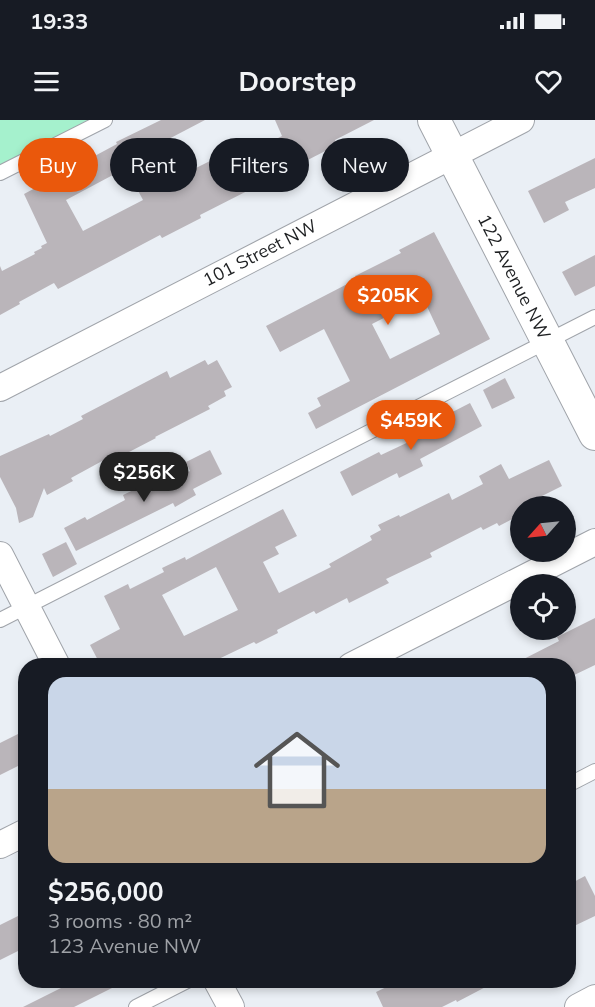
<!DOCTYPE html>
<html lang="en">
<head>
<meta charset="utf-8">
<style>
  :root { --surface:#171b24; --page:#242831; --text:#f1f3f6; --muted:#9ea1a6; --accent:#ea580c }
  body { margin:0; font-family:Mulish,sans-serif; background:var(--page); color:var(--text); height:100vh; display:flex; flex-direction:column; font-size:22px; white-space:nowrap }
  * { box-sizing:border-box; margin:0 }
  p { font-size:20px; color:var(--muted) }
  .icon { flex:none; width:33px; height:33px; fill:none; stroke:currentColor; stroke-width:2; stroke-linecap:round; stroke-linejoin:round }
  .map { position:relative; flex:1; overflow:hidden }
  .drawer { position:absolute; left:18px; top:538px; width:558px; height:330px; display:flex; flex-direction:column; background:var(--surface); border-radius:24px; box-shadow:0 3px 9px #0003 }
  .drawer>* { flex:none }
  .banner { position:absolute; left:18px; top:18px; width:560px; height:54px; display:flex; gap:12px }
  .needle { width:39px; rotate:243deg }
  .buttons { position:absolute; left:510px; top:376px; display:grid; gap:12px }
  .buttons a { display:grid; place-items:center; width:66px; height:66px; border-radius:50%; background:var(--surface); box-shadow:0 3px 9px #0003; font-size:30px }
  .price { position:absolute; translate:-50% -51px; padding:0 14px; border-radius:21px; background:var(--accent); color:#fff; font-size:20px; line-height:39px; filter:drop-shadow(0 2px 3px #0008) }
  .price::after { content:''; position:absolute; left:50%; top:36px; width:18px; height:14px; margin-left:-9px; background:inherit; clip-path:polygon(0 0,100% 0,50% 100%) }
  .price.current { background:#222; color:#fff }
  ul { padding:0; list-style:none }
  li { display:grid; align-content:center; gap:12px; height:318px; padding:0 30px }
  li span { display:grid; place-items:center; height:186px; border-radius:18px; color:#555 }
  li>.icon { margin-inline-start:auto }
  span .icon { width:108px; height:108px; fill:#fffc; stroke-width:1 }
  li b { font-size:26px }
  .tag { padding:0 21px; border-radius:27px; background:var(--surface); box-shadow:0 3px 9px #0003; font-size:21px; line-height:54px }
  .tag.current { background:var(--accent); color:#fff }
  .status { display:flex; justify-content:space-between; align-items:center; height:42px; padding:0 30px; background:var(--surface); direction:ltr }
  .status svg { height:16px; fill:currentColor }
  header { display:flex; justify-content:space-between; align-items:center; height:78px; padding:0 30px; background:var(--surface); font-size:27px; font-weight:700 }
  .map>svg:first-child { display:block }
  .green { fill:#a5f1cd }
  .building { fill:#bab5ba; fill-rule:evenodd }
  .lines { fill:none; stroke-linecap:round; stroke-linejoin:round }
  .service-casing { stroke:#a0a4aa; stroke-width:16 }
  .minor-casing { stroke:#a0a4aa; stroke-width:28 }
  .tertiary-casing { stroke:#a0a4aa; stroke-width:34 }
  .service { stroke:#fff; stroke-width:14 }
  .minor { stroke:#fff; stroke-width:26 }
  .tertiary { stroke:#fff; stroke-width:32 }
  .labels { text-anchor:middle; stroke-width:4.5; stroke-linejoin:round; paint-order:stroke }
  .street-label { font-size:18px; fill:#1e2022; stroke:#fff }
</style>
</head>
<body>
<div class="status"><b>19:33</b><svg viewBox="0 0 49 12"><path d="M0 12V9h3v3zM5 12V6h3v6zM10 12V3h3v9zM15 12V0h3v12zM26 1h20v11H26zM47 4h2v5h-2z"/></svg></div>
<header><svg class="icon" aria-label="menu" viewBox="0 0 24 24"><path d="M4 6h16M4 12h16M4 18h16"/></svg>Doorstep<svg class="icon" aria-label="heart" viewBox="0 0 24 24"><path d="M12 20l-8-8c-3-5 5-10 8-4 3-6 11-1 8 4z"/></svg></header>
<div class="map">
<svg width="595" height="887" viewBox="0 0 595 887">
  <rect width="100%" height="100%" fill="#eaeff5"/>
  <polygon class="green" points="0,0 90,0 0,46"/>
  <g class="building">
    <path d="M 161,0 L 205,0 L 163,22 L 180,56 L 216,38 L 220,47 L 282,16 L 275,0 L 374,0 L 335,20 L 337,25 L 200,95 L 201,98 L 162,118 L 160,115 L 58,169 L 54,163 L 52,164 L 19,182 L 20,184 L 0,195 L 0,146 L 2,151 L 35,134 L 34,132 L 42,128 L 41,126 L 47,123 L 24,74 L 117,24 L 116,22 ZM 126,48 L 143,80 L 83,111 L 66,80 Z"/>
    <polygon points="595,38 595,68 565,82 569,90 544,103 528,71"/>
    <path d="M 434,112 L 490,219 L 316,309 L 308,293 L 321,286 L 317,278 L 350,261 L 324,209 L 280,232 L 266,206 L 357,159 L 355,156 L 401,133 L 399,130 ZM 423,178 L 440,214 L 390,239 L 372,204 Z"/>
    <polygon points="595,135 595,166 575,176 562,152"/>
    <polygon points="205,240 208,245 217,240 232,267 224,271 226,276 208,286 210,289 155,317 156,318 106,344 104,340 71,358 73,361 47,375 44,368 33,397 19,403 16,388 0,357 0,336 49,314 50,316 83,299 81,296 167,251 170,258"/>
    <polygon points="505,258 515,278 492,289 483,270"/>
    <polygon points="470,283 482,306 420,339 423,346 399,358 397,353 352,376 340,352 379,332 381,335 434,310 431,303"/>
    <polygon points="210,330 222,354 193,369 196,375 175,387 173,383 76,431 64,408 85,397 87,400 125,380 123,375 146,364 150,372 190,351 186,342"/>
    <path d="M 549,340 L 562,366 L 520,387 L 520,395 L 499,406 L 497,403 L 483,410 L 481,407 L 430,433 L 432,437 L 386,459 L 389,463 L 349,483 L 347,478 L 316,494 L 314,491 L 277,510 L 278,513 L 256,524 L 254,522 L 204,546 L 101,546 L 90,525 L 120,509 L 104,476 L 128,464 L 130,469 L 164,452 L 162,448 L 185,437 L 186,440 L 283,389 L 297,416 L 275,427 L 279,434 L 263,442 L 279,473 L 331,447 L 329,444 L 372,420 L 370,416 L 381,410 L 378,405 L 399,395 L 400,397 L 449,373 L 452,380 L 483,364 L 479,356 L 501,344 L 509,359 ZM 216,447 L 238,490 L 184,516 L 162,475 Z"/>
    <polygon points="66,422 77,444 53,457 42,434"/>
    <polygon points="595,498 595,545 568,558 568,546 510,546 559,521 557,517"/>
    <polygon points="26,610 26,642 0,655 0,623"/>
    <polygon points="585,756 595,776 595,796 574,806 568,794 568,765"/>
    <polygon points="26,792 26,827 0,840 0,805"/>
    <polygon points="75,861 126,861 74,887 23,887"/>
    <polygon points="399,861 497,861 457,882 456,880 442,887 383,887 376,872"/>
  </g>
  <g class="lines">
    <g class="service-casing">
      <g id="service">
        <polyline points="0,53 105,0"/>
        <polyline points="0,500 595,197"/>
        <polyline points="568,665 595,651"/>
        <polyline points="136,887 187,861"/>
      </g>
    </g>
    <g class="minor-casing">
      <g id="minor">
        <polyline points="0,268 521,0"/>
        <polyline points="0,435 57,546"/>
        <polyline points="351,546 595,422"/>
        <polyline points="0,725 26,712"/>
        <polyline points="217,861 231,887"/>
        <polyline points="578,887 595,878"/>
      </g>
    </g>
    <g class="tertiary-casing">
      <polyline id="tertiary" points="434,0 595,314"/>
    </g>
    <use href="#service" class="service"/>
    <use href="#minor" class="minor"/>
    <use href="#tertiary" class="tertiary"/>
  </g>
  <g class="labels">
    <g class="street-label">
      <text transform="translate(260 133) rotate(-27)" y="6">101 Street NW</text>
      <text transform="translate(514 157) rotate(63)" y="6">122 Avenue NW</text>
    </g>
  </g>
</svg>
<div class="buttons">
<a><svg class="needle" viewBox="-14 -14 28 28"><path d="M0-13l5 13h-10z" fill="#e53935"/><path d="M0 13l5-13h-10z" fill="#9ea1a6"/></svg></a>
<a><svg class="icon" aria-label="locate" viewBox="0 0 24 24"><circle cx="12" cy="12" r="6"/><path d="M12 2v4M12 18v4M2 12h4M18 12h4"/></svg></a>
</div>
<b class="price" style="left:388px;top:206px">$205K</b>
<b class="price" style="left:411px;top:331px">$459K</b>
<b class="price current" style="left:144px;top:383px">$256K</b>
<div class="banner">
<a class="tag current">Buy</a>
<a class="tag">Rent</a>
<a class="tag">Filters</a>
<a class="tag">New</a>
</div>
<section class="drawer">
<ul>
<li><span style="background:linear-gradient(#c9d6e8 60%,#b9a48a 0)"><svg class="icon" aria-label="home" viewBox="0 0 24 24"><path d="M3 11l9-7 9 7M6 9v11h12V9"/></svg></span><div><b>$256,000</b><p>3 rooms · 80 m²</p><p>123 Avenue NW</p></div></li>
</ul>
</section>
</div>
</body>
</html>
